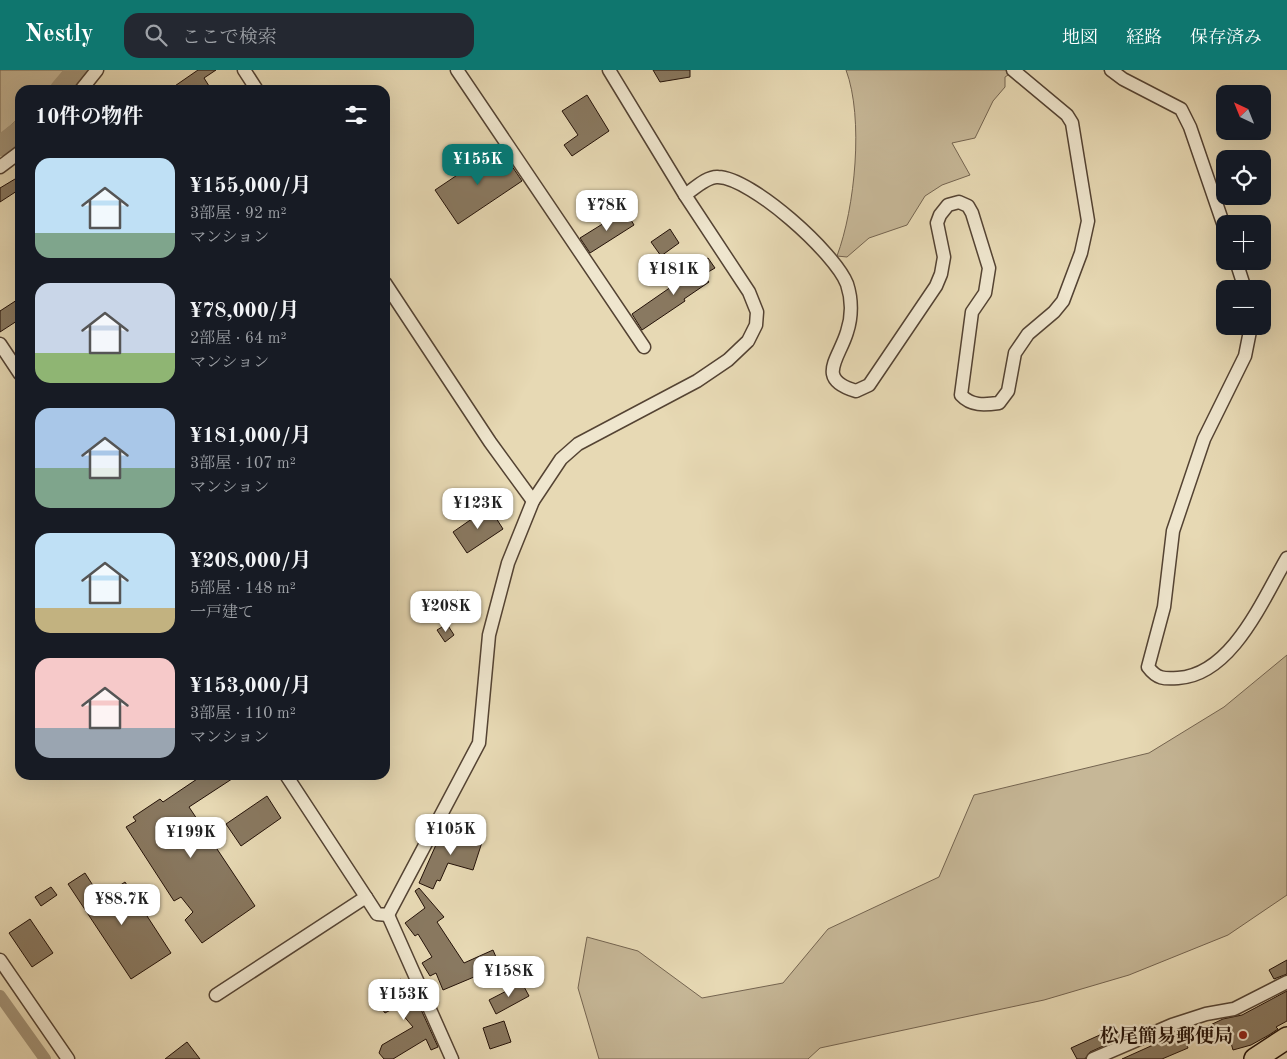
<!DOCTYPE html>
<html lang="ja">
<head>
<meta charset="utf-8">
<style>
  :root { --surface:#171b24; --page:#242831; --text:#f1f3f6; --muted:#9ea1a6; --accent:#0f766e }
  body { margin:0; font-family:"Old Standard TT","Noto Serif JP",serif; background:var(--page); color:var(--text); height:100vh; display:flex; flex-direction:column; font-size:19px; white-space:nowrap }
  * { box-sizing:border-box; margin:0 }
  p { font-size:16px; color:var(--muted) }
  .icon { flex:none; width:28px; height:28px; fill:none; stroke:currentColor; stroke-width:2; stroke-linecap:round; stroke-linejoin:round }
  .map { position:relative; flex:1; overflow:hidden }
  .panel { position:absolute; left:15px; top:15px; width:375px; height:695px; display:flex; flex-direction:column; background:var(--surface); border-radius:15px; box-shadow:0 5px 20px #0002 }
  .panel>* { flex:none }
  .needle { width:32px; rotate:317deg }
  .tools { position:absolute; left:1216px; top:15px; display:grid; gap:10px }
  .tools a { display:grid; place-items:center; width:55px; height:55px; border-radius:10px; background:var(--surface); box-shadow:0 5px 20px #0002; font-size:25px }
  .price { position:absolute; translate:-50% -42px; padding:0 11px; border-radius:10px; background:#fff; color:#222; font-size:16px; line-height:32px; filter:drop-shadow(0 1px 2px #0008) }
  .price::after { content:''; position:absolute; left:50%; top:30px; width:15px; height:11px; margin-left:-8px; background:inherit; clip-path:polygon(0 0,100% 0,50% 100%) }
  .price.on { background:var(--accent); color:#fff }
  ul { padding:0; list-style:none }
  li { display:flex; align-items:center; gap:15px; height:125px; padding:0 20px }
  li span { display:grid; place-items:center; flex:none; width:140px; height:100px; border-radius:15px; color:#555 }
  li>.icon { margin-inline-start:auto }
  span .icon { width:60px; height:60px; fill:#fffc; stroke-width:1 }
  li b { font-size:21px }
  h2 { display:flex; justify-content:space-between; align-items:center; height:60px; padding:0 20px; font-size:21px }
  header { display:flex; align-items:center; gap:30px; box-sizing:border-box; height:70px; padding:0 25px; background:var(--accent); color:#fff }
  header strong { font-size:24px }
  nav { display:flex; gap:28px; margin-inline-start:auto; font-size:18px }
  .search { width:350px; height:45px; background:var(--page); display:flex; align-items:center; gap:12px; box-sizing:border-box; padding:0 18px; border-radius:15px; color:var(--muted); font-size:19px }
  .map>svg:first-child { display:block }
  .green { fill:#c6b797; stroke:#746450 }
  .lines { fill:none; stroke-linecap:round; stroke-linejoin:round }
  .canal { stroke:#a4957a; stroke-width:12 }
  .river { stroke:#a4957a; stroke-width:21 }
  .building { fill:#897961; stroke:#231108 }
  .minor-casing { stroke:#544333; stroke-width:15 }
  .trunk-casing { stroke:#231108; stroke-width:24 }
  .minor { stroke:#efe6ce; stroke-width:12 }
  .trunk { stroke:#e7d9b4; stroke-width:21 }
  .poi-dot { fill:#8f2418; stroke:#efe6ce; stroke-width:2 }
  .labels { text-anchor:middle; stroke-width:4.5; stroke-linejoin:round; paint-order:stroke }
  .poi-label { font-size:19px; font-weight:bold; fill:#231108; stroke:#efe6ce; text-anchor:end }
</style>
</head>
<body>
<header>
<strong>Nestly</strong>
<div class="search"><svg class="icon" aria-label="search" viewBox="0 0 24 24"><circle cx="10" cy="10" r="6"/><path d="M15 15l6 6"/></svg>ここで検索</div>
<nav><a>地図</a><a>経路</a><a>保存済み</a></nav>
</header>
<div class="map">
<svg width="1287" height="989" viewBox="0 0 1287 989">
  <rect width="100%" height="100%" fill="#e7d9b4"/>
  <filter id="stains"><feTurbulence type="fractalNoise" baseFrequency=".004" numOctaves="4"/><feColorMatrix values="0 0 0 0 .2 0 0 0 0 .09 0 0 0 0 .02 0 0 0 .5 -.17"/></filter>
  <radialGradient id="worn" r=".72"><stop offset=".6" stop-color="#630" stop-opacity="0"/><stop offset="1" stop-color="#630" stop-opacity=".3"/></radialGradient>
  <g class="green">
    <polygon points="0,0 65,0 48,20 20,20 20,47 0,65"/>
    <path d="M 846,0 L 1016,0 L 1005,7 L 1005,17 L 993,31 L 975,68 L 952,73 L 970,105 L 942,115 L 925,126 L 907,155 L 869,168 L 847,187 L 837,186 C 855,138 864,48 846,0 Z"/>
    <polygon points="1287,585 1287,825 1228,865 1129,905 1044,930 820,978 808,989 599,989 578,918 587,867 638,881 702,928 783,913 828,859 939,807 974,725 1149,683 1224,637"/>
  </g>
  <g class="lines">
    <polyline class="canal" points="0,926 45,989"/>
    <g class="river">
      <polyline points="60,20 77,0"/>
      <polyline points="0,76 20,61"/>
    </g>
  </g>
  <g class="building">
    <polygon points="198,0 216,0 204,8 209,16 203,20 169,20"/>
    <polygon points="653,0 690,0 690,7 660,12"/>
    <polygon points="587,25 609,61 572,86 564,75 578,65 562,41"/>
    <polygon points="499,77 522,111 458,154 435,120"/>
    <polygon points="20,106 20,119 0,132 0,118"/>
    <polygon points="625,140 634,155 590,183 580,168"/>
    <polygon points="670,159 679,173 661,186 651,172"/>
    <polygon points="708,188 715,198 703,205 709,212 684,229 685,231 642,260 632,244 694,201 692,197"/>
    <polygon points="20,228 20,249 0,262 0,241"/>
    <polygon points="489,437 503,459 467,483 453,462"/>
    <polygon points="458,521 467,534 441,553 432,540"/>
    <polygon points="447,554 454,565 445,572 437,560"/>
    <polygon points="203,705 238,705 189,737 255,836 202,873 185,850 193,842 181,827 174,831 126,757 136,751 133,747 160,729 163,732"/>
    <polygon points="267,726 281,748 241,776 226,754"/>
    <polygon points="443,759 452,763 450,767 470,772 475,759 485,763 473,800 448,793 440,811 437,810 433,819 419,813"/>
    <polygon points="85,803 101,828 125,812 171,883 131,909 68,814"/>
    <polygon points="51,817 57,825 41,836 35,827"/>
    <polygon points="419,818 444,847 437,852 464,893 493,880 502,901 477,913 474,907 443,920 436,903 430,906 422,893 432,887 418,864 415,866 405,853 425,838 415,821"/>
    <polygon points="30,849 53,883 32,897 9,863"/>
    <polygon points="1287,890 1287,904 1274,909 1269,900"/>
    <polygon points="401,909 410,925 414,924 438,977 431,980 426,969 393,989 384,989 379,983 382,975 413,957 396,937 385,943 373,927"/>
    <polygon points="522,913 529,926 496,944 489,930"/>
    <polygon points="1287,921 1287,951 1276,957 1278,959 1269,965 1251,975 1233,980 1228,963 1210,970 1206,957 1223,949 1242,945"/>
    <polygon points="504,951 511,972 490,979 483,958"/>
    <polygon points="1118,962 1121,968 1090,982 1085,989 1077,989 1071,978 1102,964 1104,967"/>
    <polygon points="1182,962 1188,978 1162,989 1122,989"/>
    <polygon points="187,972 200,989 165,989"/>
  </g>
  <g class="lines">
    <g class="minor-casing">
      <g id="minor">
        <polyline points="244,0 257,20"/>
        <polyline points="457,0 644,277"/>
        <polyline points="1111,0 1123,9 1181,39 1190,57 1225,159"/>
        <polyline points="81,20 97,0"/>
        <polyline points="0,97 20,82"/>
        <path d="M 685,125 C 694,119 707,106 718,107 C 752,108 835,183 847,214 C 852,229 852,247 847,262 C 839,289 815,309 856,321 L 869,315 L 936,216 L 941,204 L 944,187 L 937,153 L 940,145 L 948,135 L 959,132 L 968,136 L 972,143 L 989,198 L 985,223 L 972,242 L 961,325 C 971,336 984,335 999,333 L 1008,321 L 1015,283 L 1028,264 L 1054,242 L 1063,231 L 1081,183 L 1088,151 L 1072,53 L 1067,45 L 1013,0"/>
        <polyline points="1236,191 1245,219"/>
        <polyline points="385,213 490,372 533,431"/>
        <path d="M 1251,256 L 1245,286 L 1204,369 L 1173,461 L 1164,537 L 1148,597 C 1157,609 1164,609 1178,608 C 1232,605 1263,529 1287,488"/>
        <polyline points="0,274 20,304"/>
        <polyline points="286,705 366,827"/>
        <polyline points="388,845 479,673 489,565 508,493 533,431 561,389 578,374 697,311 728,290 748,271 756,255 757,242 749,222 685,125 609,0"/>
        <polyline points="388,845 452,989"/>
        <polyline points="0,890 68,989"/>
        <polyline points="216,925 366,827 377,844 388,845"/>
        <polyline points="1093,989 1172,955 1206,944 1234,939 1287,912"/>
      </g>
    </g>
    <g class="trunk-casing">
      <polyline id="trunk" points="1255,989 1287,968"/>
    </g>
    <use href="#minor" class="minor"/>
    <use href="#trunk" class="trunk"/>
  </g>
  <circle class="poi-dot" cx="1243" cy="965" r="5"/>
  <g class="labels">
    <g class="poi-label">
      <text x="1233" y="972">松尾簡易郵便局</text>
    </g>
  </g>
  <rect width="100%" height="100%" filter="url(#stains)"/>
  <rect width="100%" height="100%" fill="url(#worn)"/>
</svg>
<div class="tools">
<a><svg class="needle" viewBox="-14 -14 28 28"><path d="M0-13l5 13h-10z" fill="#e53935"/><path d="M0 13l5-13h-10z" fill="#9ea1a6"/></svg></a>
<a><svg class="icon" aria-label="locate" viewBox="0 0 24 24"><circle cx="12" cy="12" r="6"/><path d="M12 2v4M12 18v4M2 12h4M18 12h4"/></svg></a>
<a>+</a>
<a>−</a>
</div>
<b class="price on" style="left:478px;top:116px">¥155K</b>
<b class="price" style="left:607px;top:162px">¥78K</b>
<b class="price" style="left:674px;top:226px">¥181K</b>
<b class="price" style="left:478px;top:460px">¥123K</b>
<b class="price" style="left:446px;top:563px">¥208K</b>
<b class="price" style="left:451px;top:786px">¥105K</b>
<b class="price" style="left:191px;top:789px">¥199K</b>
<b class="price" style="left:122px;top:856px">¥88.7K</b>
<b class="price" style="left:509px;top:928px">¥158K</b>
<b class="price" style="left:404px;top:951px">¥153K</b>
<section class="panel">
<h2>10件の物件<svg class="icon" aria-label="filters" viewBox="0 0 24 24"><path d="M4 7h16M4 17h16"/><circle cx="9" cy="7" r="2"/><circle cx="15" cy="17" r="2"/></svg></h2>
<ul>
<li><span style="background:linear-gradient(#bfe0f5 75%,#7fa58c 0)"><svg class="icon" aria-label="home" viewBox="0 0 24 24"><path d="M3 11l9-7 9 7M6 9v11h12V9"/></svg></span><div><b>¥155,000/月</b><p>3部屋 · 92 m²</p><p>マンション</p></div></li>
<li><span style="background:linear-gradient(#c9d6e8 70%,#8fb573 0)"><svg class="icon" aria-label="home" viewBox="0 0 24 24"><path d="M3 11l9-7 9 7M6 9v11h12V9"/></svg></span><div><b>¥78,000/月</b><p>2部屋 · 64 m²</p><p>マンション</p></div></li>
<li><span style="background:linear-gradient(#a9c7e8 60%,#7fa58c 0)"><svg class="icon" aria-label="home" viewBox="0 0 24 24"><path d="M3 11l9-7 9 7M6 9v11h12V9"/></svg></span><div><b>¥181,000/月</b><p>3部屋 · 107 m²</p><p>マンション</p></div></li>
<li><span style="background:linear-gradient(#bfe0f5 75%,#c2b280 0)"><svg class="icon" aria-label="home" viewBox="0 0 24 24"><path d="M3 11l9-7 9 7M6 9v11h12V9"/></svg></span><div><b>¥208,000/月</b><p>5部屋 · 148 m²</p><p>一戸建て</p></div></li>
<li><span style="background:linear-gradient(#f6c9c9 70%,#9aa5b1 0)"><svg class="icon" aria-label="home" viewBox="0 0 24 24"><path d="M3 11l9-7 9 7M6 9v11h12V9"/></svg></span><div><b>¥153,000/月</b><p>3部屋 · 110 m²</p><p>マンション</p></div></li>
</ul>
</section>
</div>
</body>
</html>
